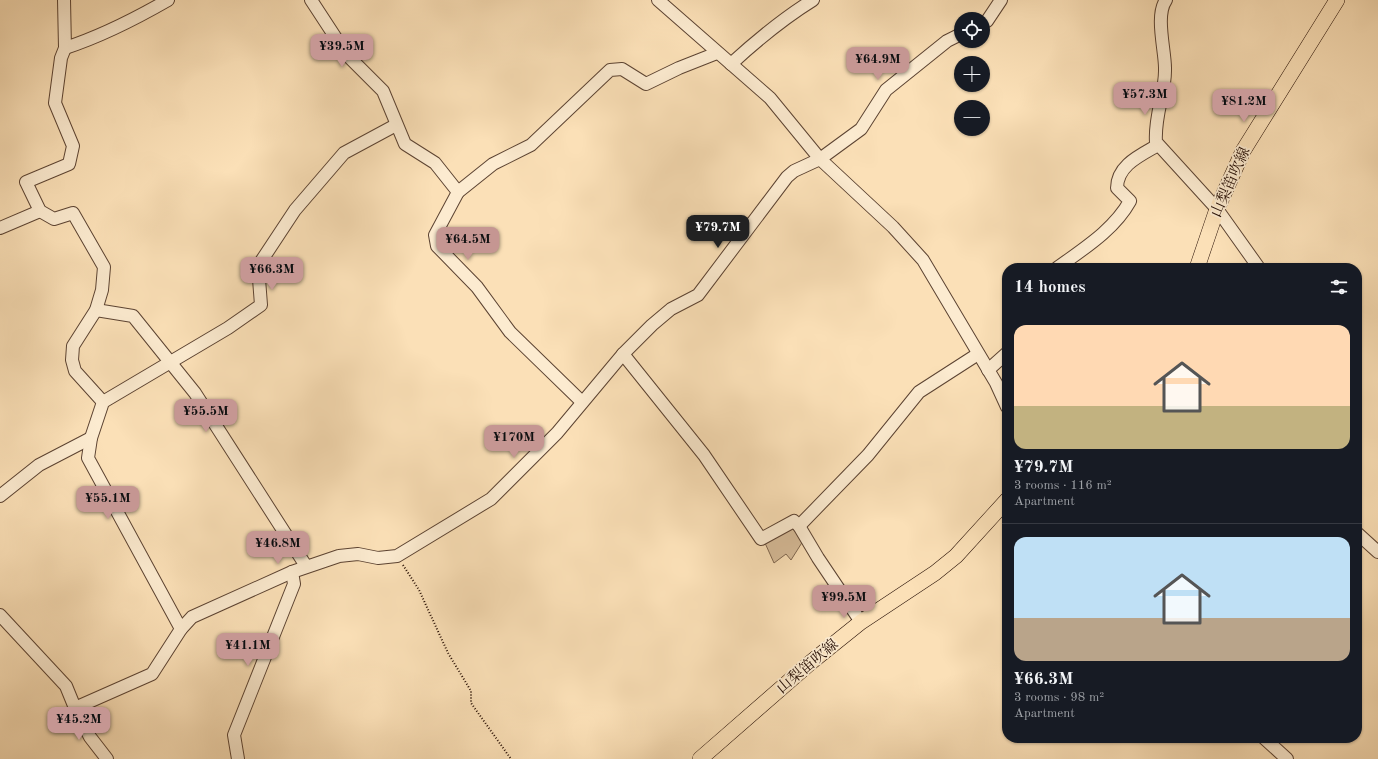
<!DOCTYPE html>
<html lang="en">
<head>
<meta charset="utf-8">
<style>
  :root { --surface:#171b24; --page:#20242c; --text:#f1f3f6; --muted:#9ea1a6; --line:#363941; --accent:#c59692 }
  body { margin:0; font-family:"Old Standard TT","Noto Serif JP",serif; background:var(--page); color:var(--text); height:100vh; display:flex; flex-direction:column; font-size:15px; white-space:nowrap }
  * { box-sizing:border-box; margin:0 }
  p { font-size:13px; color:var(--muted) }
  .icon { flex:none; width:22px; height:22px; fill:none; stroke:currentColor; stroke-width:2; stroke-linecap:round; stroke-linejoin:round }
  .map { position:relative; flex:1; overflow:hidden }
  .details { position:absolute; left:1002px; top:263px; width:360px; height:480px; display:flex; flex-direction:column; background:var(--surface); border-radius:16px; box-shadow:0 1px 3px #0004 }
  .details>* { flex:none }
  .buttons { position:absolute; left:954px; top:12px; display:grid; gap:8px }
  .buttons a { display:grid; place-items:center; width:36px; height:36px; border-radius:50%; background:var(--surface); box-shadow:0 1px 3px #0004; font-size:20px }
  .price { position:absolute; translate:-50% -34px; padding:0 9px; border-radius:8px; background:var(--accent); color:#111; font-size:13px; line-height:26px; filter:drop-shadow(0 1px 2px #0008) }
  .price::after { content:''; position:absolute; left:50%; top:24px; width:12px; height:9px; margin-left:-6px; background:inherit; clip-path:polygon(0 0,100% 0,50% 100%) }
  .price.selected { background:#222; color:#fff }
  ul { padding:0; list-style:none }
  li { display:grid; align-content:center; gap:8px; height:212px; padding:0 12px }
  li+li { border-top:1px solid var(--line) }
  li span { display:grid; place-items:center; height:124px; border-radius:12px; color:#555 }
  li>.icon { margin-inline-start:auto }
  span .icon { width:72px; height:72px; fill:#fffc; stroke-width:1 }
  li b { font-size:17px }
  h2 { display:flex; justify-content:space-between; align-items:center; height:48px; padding:0 12px; font-size:17px }
  .map>svg:first-child { display:block }
  .green { fill:#d7bc99; stroke:#7f664f }
  .lines { fill:none; stroke-linecap:round; stroke-linejoin:round }
  .minor-casing { stroke:#5c4332; stroke-width:14 }
  .major-casing { stroke:#270f05; stroke-width:16 }
  .path { stroke:#270f05; stroke-width:2; stroke-dasharray:1 2; stroke-linecap:butt }
  .minor { stroke:#fcebd0; stroke-width:12 }
  .major { stroke:#fbe0b7; stroke-width:15 }
  .labels { text-anchor:middle; stroke-width:3.5; stroke-linejoin:round; paint-order:stroke }
  .street-label { font-size:15px; fill:#270f05; stroke:#fcebd0 }
</style>
</head>
<body>
<div class="map">
<svg width="1378" height="759" viewBox="0 0 1378 759">
  <rect width="100%" height="100%" fill="#fbe0b7"/>
  <filter id="stains"><feTurbulence type="fractalNoise" baseFrequency=".005" numOctaves="4"/><feColorMatrix values="0 0 0 0 .2 0 0 0 0 .09 0 0 0 0 .02 0 0 0 .5 -.17"/></filter>
  <radialGradient id="worn" r=".72"><stop offset=".6" stop-color="#630" stop-opacity="0"/><stop offset="1" stop-color="#630" stop-opacity=".3"/></radialGradient>
  <polygon class="green" points="794,526 803,541 791,560 786,554 774,563 765,543"/>
  <g class="lines">
    <g class="minor-casing">
      <g id="minor">
        <polyline points="64,0 65,48 61,58 55,103 73,146 69,164 26,182 40,211 54,219 73,213 104,267 102,290 96,310 73,346 72,360 75,371 103,402"/>
        <polyline points="311,0 347,55 383,91 405,144 435,163 458,192 435,235 437,246 477,287 510,332 582,402"/>
        <polyline points="658,0 770,98 820,159 893,227 923,260 996,383 1007,407"/>
        <path d="M 1166,0 C 1155,15 1165,50 1165,68 C 1166,92 1154,115 1156,142 L 1217,209 L 1259,268"/>
        <polyline points="983,23 987,21 1001,0"/>
        <path d="M 65,48 C 102,36 135,19 168,0"/>
        <path d="M 731,64 C 756,41 784,18 813,0"/>
        <polyline points="458,192 493,164 531,145 610,70 622,69 646,84 679,68 717,53"/>
        <polyline points="0,228 40,211"/>
        <path d="M 1057,268 C 1083,249 1114,230 1130,201 L 1117,188 C 1117,165 1141,155 1158,145"/>
        <polyline points="96,310 133,316 195,393 306,566"/>
        <polyline points="623,354 704,455 761,539 794,521 799,526 818,558 861,622"/>
        <polyline points="988,370 1007,353"/>
        <polyline points="0,496 39,465 91,438"/>
        <polyline points="799,526 868,455 919,392 978,354"/>
        <polyline points="1357,533 1378,552"/>
        <polyline points="0,615 66,686 75,708 90,737 107,759"/>
        <polyline points="181,629 88,458 91,438 103,402 228,328 261,305 258,266 295,210 344,153 396,125"/>
        <polyline points="75,708 152,674 181,629 192,617 292,572 339,556 358,554 378,558 397,556 491,499 557,433 623,354 652,325 671,309 698,295 787,177 794,171 820,159 861,129 886,90 947,41 961,34"/>
        <polyline points="1264,738 1287,759"/>
        <polyline points="238,759 234,735 294,584 292,572"/>
      </g>
    </g>
    <g class="major-casing">
      <g id="major">
        <polyline points="1197,268 1217,209 1243,151 1337,0"/>
        <polyline points="700,759 810,663 861,622 935,573 956,556 1007,500"/>
      </g>
    </g>
    <polyline class="path" points="403,565 419,590 448,653 471,691 471,703 511,759"/>
    <use href="#minor" class="minor"/>
    <use href="#major" class="major"/>
  </g>
  <g class="labels">
    <g class="street-label">
      <text transform="translate(1230 182) rotate(-66)" y="5">山梨笛吹線</text>
      <text transform="translate(807 666) rotate(-40)" y="5">山梨笛吹線</text>
    </g>
  </g>
  <rect width="100%" height="100%" filter="url(#stains)"/>
  <rect width="100%" height="100%" fill="url(#worn)"/>
</svg>
<div class="buttons">
<a><svg class="icon" aria-label="locate" viewBox="0 0 24 24"><circle cx="12" cy="12" r="6"/><path d="M12 2v4M12 18v4M2 12h4M18 12h4"/></svg></a>
<a>+</a>
<a>−</a>
</div>
<b class="price" style="left:342px;top:68px">¥39.5M</b>
<b class="price" style="left:878px;top:81px">¥64.9M</b>
<b class="price" style="left:1145px;top:116px">¥57.3M</b>
<b class="price" style="left:1244px;top:123px">¥81.2M</b>
<b class="price selected" style="left:718px;top:249px">¥79.7M</b>
<b class="price" style="left:468px;top:261px">¥64.5M</b>
<b class="price" style="left:272px;top:291px">¥66.3M</b>
<b class="price" style="left:206px;top:433px">¥55.5M</b>
<b class="price" style="left:514px;top:459px">¥170M</b>
<b class="price" style="left:108px;top:520px">¥55.1M</b>
<b class="price" style="left:278px;top:565px">¥46.8M</b>
<b class="price" style="left:844px;top:619px">¥99.5M</b>
<b class="price" style="left:248px;top:667px">¥41.1M</b>
<b class="price" style="left:79px;top:741px">¥45.2M</b>
<section class="details">
<h2>14 homes<svg class="icon" aria-label="filters" viewBox="0 0 24 24"><path d="M4 7h16M4 17h16"/><circle cx="9" cy="7" r="2"/><circle cx="15" cy="17" r="2"/></svg></h2>
<ul>
<li><span style="background:linear-gradient(#ffd9b3 65%,#c2b280 0)"><svg class="icon" aria-label="home" viewBox="0 0 24 24"><path d="M3 11l9-7 9 7M6 9v11h12V9"/></svg></span><div><b>¥79.7M</b><p>3 rooms · 116 m²</p><p>Apartment</p></div></li>
<li><span style="background:linear-gradient(#bfe0f5 65%,#b9a48a 0)"><svg class="icon" aria-label="home" viewBox="0 0 24 24"><path d="M3 11l9-7 9 7M6 9v11h12V9"/></svg></span><div><b>¥66.3M</b><p>3 rooms · 98 m²</p><p>Apartment</p></div></li>
</ul>
</section>
</div>
</body>
</html>
